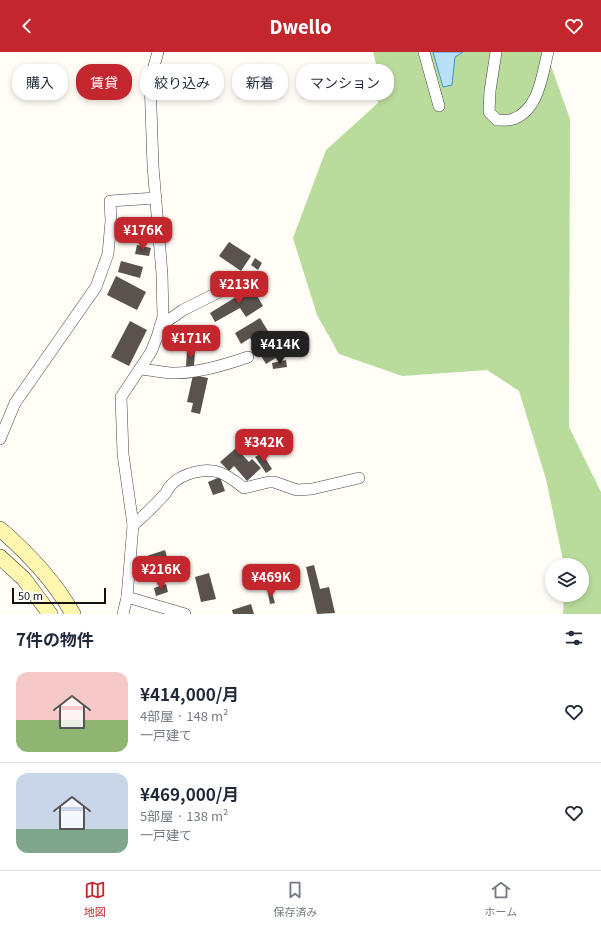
<!DOCTYPE html>
<html lang="ja">
<head>
<meta charset="utf-8">
<style>
  :root { --surface:#fff; --page:#f6f6f7; --text:#1f2937; --muted:#747a83; --line:#e0e1e3; --accent:#c4262e }
  body { margin:0; font-family:Georgia,"Noto Sans JP",serif; background:var(--page); color:var(--text); height:100vh; display:flex; flex-direction:column; font-size:15px; white-space:nowrap }
  * { box-sizing:border-box; margin:0 }
  p { font-size:13px; color:var(--muted) }
  .icon { flex:none; width:22px; height:22px; fill:none; stroke:currentColor; stroke-width:2; stroke-linecap:round; stroke-linejoin:round }
  .map { position:relative; height:562px; overflow:hidden }
  .details { display:flex; flex-direction:column; background:var(--surface); flex:1 }
  .details>* { flex:none }
  .guide { position:absolute; left:12px; top:12px; width:400px; height:36px; display:flex; gap:8px }
  .fabs { position:absolute; left:545px; top:506px; display:grid; gap:8px }
  .fabs a { display:grid; place-items:center; width:44px; height:44px; border-radius:50%; background:var(--surface); box-shadow:0 2px 6px #0003; font-size:20px }
  .scale { position:absolute; left:12px; bottom:10px; width:94px; box-sizing:border-box; padding-left:4px; border:2px solid #111; border-top:0; font-size:11px; line-height:14px; white-space:nowrap; color:#111; -webkit-text-stroke:3px #fff; paint-order:stroke }
  .price { position:absolute; translate:-50% -34px; padding:0 9px; border-radius:8px; background:var(--accent); color:#fff; font-size:13px; line-height:26px; filter:drop-shadow(0 1px 2px #0008) }
  .price::after { content:''; position:absolute; left:50%; top:24px; width:12px; height:9px; margin-left:-6px; background:inherit; clip-path:polygon(0 0,100% 0,50% 100%) }
  .price.selected { background:#222; color:#fff }
  ul { padding:0; list-style:none }
  li { display:flex; align-items:center; gap:12px; height:100px; padding:0 16px }
  li+li { border-top:1px solid var(--line) }
  li span { display:grid; place-items:center; flex:none; width:112px; height:80px; border-radius:12px; color:#555 }
  li>.icon { margin-inline-start:auto }
  span .icon { width:48px; height:48px; fill:#fffc; stroke-width:1 }
  li b { font-size:17px }
  h2 { display:flex; justify-content:space-between; align-items:center; height:48px; padding:0 16px; font-size:17px }
  .tag { padding:0 14px; border-radius:16px; background:var(--surface); box-shadow:0 2px 6px #0003; font-size:14px; line-height:36px }
  .tag.selected { background:var(--accent); color:#fff }
  header { display:flex; justify-content:space-between; align-items:center; height:52px; padding:0 16px; background:var(--accent); color:#fff; font-size:18px; font-weight:800 }
  .tabs { display:flex; justify-content:space-around; align-items:center; height:56px; border-top:1px solid var(--line); background:var(--surface); font-size:11px; color:var(--muted) }
  .tabs a { display:grid; justify-items:center; gap:2px }
  .tabs .selected { color:var(--accent) }
  .map>svg:first-child { display:block }
  .forest { fill:#b9dc9c }
  .water { fill:#b9e0f7; stroke:#3f96cf }
  .building { fill:#5a524d }
  .lines { fill:none; stroke-linecap:round; stroke-linejoin:round }
  .street-casing { stroke:#444; stroke-width:12 }
  .secondary-casing { stroke:#333; stroke-width:16 }
  .street { stroke:#fff; stroke-width:11 }
  .secondary { stroke:#fff6b0; stroke-width:15 }
</style>
</head>
<body>
<header><svg class="icon" aria-label="back" viewBox="0 0 24 24"><path d="M15 5l-7 7 7 7"/></svg>Dwello<svg class="icon" aria-label="heart" viewBox="0 0 24 24"><path d="M12 20l-8-8c-3-5 5-10 8-4 3-6 11-1 8 4z"/></svg></header>
<div class="map">
<svg width="601" height="562" viewBox="0 0 601 562">
  <rect width="100%" height="100%" fill="#fffdf5"/>
  <polygon class="forest" points="373,0 546,0 570,67 569,375 601,440 601,562 563,562 564,543 582,543 582,513 564,513 546,427 519,339 487,318 402,324 339,302 317,263 293,186 326,98 378,51 377,16"/>
  <polygon class="water" points="433,0 463,0 455,5 452,33 443,35"/>
  <g class="building">
    <polygon points="229,190 251,204 241,219 219,204"/>
    <polygon points="137,193 151,196 149,204 135,202"/>
    <polygon points="255,206 262,211 258,218 251,213"/>
    <polygon points="121,209 143,215 140,226 118,220"/>
    <polygon points="116,224 146,240 137,258 107,243"/>
    <polygon points="252,235 263,254 246,265 240,256 215,270 210,261"/>
    <polygon points="260,266 282,302 266,312 250,286 241,292 235,281"/>
    <polygon points="130,269 147,278 129,314 111,305"/>
    <polygon points="187,299 195,299 194,315 186,314"/>
    <polygon points="286,308 287,315 273,317 272,311"/>
    <polygon points="193,323 208,326 200,362 191,360 193,351 187,350"/>
    <polygon points="236,396 249,410 252,407 261,416 247,429 234,414 229,419 220,410"/>
    <polygon points="262,401 272,417 266,421 255,405"/>
    <polygon points="220,425 225,439 213,443 208,430"/>
    <polygon points="165,498 172,523 155,528 147,504"/>
    <polygon points="314,513 320,537 329,535 335,561 317,562 306,515"/>
    <polygon points="209,521 216,547 201,550 195,525"/>
    <polygon points="166,532 168,540 156,544 154,536"/>
    <polygon points="268,541 272,541 275,551 270,552"/>
    <polygon points="251,552 254,562 233,562 232,558"/>
  </g>
  <g class="lines">
    <g class="street-casing">
      <g id="street">
        <polyline points="424,0 439,54"/>
        <path d="M 496,0 L 490,39 L 489,60 L 497,68 C 502,68 508,69 513,67 C 539,58 542,23 548,0"/>
        <polyline points="160,274 183,258 229,235"/>
        <path d="M 140,317 C 150,318 161,320 171,321 C 196,322 225,313 248,305"/>
        <polyline points="0,387 15,351 96,235 108,202 111,169 110,149 156,146"/>
        <path d="M 133,473 C 144,464 154,454 164,443 C 167,440 168,436 171,433 C 182,421 206,415 221,421 C 229,424 237,431 244,436 L 269,430 L 274,430 L 297,438 L 312,437 L 359,426"/>
        <polyline points="127,545 185,562"/>
        <polyline points="123,562 127,545 133,473 123,402 121,345 151,300 157,285 163,265 162,222 153,114 150,28 158,0"/>
      </g>
    </g>
    <g class="secondary-casing">
      <g id="secondary">
        <path d="M 0,477 C 29,502 54,528 73,562"/>
        <polyline points="0,505 24,527 50,562"/>
      </g>
    </g>
    <use href="#street" class="street"/>
    <use href="#secondary" class="secondary"/>
  </g>
</svg>
<div class="fabs">
<a><svg class="icon" aria-label="layers" viewBox="0 0 24 24"><path d="M12 4l9 5-9 5-9-5zM3 14l9 5 9-5"/></svg></a>
</div>
<div class="scale">50 m</div>
<b class="price" style="left:143px;top:199px">¥176K</b>
<b class="price" style="left:239px;top:253px">¥213K</b>
<b class="price" style="left:191px;top:307px">¥171K</b>
<b class="price selected" style="left:280px;top:313px">¥414K</b>
<b class="price" style="left:264px;top:411px">¥342K</b>
<b class="price" style="left:161px;top:538px">¥216K</b>
<b class="price" style="left:271px;top:546px">¥469K</b>
<div class="guide">
<a class="tag">購入</a>
<a class="tag selected">賃貸</a>
<a class="tag">絞り込み</a>
<a class="tag">新着</a>
<a class="tag">マンション</a>
</div>
</div>
<section class="details">
<h2>7件の物件<svg class="icon" aria-label="filters" viewBox="0 0 24 24"><path d="M4 7h16M4 17h16"/><circle cx="9" cy="7" r="2"/><circle cx="15" cy="17" r="2"/></svg></h2>
<ul>
<li><span style="background:linear-gradient(#f6c9c9 60%,#8fb573 0)"><svg class="icon" aria-label="home" viewBox="0 0 24 24"><path d="M3 11l9-7 9 7M6 9v11h12V9"/></svg></span><div><b>¥414,000/月</b><p>4部屋 · 148 m²</p><p>一戸建て</p></div><svg class="icon" aria-label="heart" viewBox="0 0 24 24"><path d="M12 20l-8-8c-3-5 5-10 8-4 3-6 11-1 8 4z"/></svg></li>
<li><span style="background:linear-gradient(#c9d6e8 70%,#7fa58c 0)"><svg class="icon" aria-label="home" viewBox="0 0 24 24"><path d="M3 11l9-7 9 7M6 9v11h12V9"/></svg></span><div><b>¥469,000/月</b><p>5部屋 · 138 m²</p><p>一戸建て</p></div><svg class="icon" aria-label="heart" viewBox="0 0 24 24"><path d="M12 20l-8-8c-3-5 5-10 8-4 3-6 11-1 8 4z"/></svg></li>
</ul>
</section>
<nav class="tabs">
<a class="selected"><svg class="icon" aria-label="map" viewBox="0 0 24 24"><path d="M3 6l6-2 6 2 6-2v14l-6 2-6-2-6 2zM9 4v14M15 6v14"/></svg>地図</a>
<a><svg class="icon" aria-label="saved" viewBox="0 0 24 24"><path d="M7 4h10v16l-5-4-5 4z"/></svg>保存済み</a>
<a><svg class="icon" aria-label="home" viewBox="0 0 24 24"><path d="M3 11l9-7 9 7M6 9v11h12V9"/></svg>ホーム</a>
</nav>
</body>
</html>
